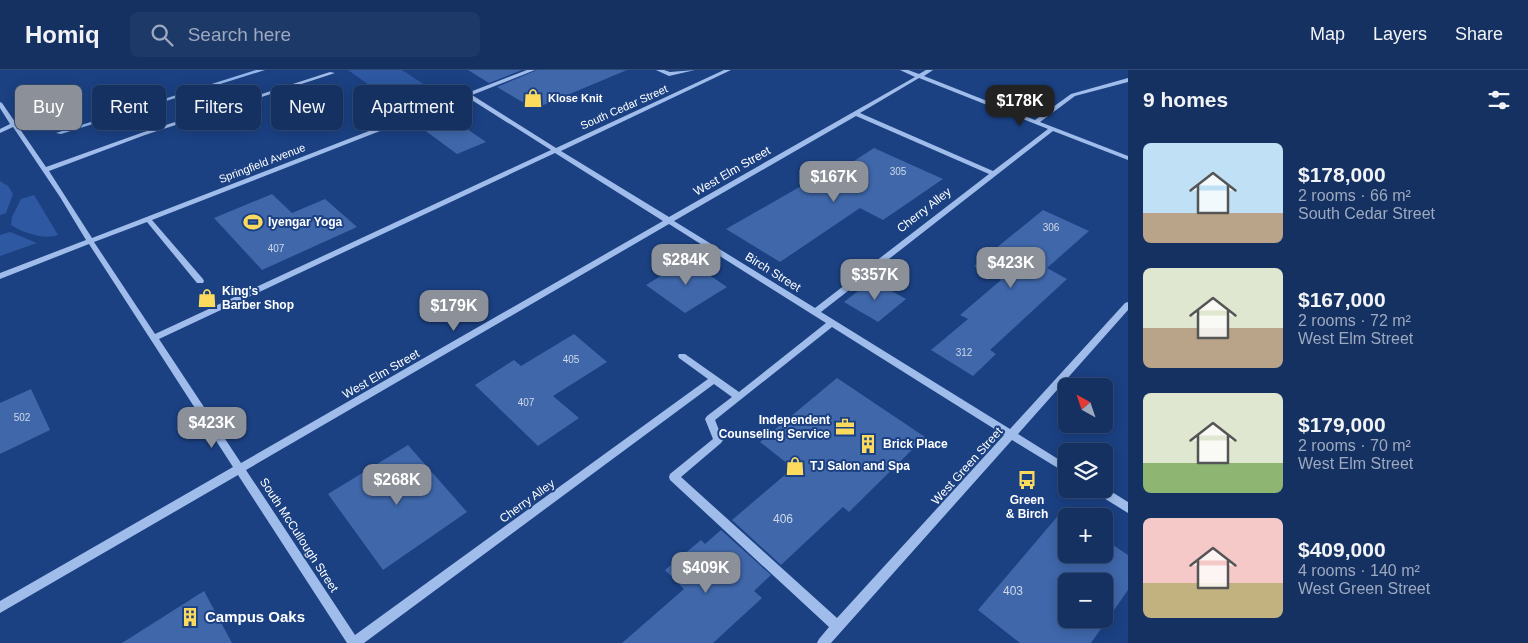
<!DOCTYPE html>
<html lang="en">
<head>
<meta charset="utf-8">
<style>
  :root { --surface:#143162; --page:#1d3968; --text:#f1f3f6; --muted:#9da9be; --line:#334c77; --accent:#8c9099 }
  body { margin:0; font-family:Helvetica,sans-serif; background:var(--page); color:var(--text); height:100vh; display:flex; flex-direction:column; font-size:19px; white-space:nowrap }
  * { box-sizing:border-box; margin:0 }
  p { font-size:16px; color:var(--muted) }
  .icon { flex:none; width:28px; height:28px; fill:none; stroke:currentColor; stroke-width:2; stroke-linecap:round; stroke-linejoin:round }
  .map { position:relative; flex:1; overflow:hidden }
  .details { display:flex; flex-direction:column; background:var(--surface); width:400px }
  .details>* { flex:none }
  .guide { position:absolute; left:15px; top:15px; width:475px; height:45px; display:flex; gap:10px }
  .needle { width:32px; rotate:320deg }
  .tools { position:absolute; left:1058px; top:308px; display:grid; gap:10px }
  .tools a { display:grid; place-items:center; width:55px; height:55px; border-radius:8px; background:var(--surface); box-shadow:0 2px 12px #0003,0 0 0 1px var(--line); font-size:25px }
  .price { position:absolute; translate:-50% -42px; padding:0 11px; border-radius:10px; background:var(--accent); color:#fff; font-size:16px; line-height:32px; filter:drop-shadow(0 1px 2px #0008) }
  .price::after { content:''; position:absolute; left:50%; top:30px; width:15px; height:11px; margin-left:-8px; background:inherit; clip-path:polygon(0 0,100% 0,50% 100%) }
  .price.active { background:#222; color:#fff }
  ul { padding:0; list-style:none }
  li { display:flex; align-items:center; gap:15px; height:125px; padding:0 15px }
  li span { display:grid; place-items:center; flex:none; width:140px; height:100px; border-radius:8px; color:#555 }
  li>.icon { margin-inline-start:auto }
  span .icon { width:60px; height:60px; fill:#fffc; stroke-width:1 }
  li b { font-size:21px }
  h2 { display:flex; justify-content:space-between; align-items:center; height:60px; padding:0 15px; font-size:21px }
  .tag { padding:0 18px; border-radius:8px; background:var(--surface); box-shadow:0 2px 12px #0003,0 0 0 1px var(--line); font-size:18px; line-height:45px }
  .tag.active { background:var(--accent); color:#fff }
  header { display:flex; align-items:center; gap:30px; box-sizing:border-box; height:70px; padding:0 25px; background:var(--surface); border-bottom:1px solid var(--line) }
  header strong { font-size:24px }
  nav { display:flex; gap:28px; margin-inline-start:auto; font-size:18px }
  .search { width:350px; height:45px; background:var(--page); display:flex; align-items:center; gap:12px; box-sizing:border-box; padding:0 18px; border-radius:8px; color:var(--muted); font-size:19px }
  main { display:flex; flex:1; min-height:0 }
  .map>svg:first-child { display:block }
  .green { fill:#2e59a2 }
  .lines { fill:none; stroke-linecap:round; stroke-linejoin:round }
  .stream { fill:#93b6ed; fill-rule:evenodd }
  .building { fill:#3f67aa; fill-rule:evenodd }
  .minor { fill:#a0bcea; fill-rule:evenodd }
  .labels { text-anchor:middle; stroke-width:4; stroke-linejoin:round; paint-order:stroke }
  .number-label { font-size:10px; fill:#cfd9ea }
  .far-poi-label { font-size:11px; font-weight:bold; fill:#fff; stroke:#1b4183; text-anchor:start }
  .far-street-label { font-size:11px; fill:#fff; stroke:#1b4183 }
  .street-label { font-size:12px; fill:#fff; stroke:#1b4183 }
  .poi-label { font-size:12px; font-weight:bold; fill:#fff; stroke:#1b4183; text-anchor:start }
  .near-number-label { font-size:12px; fill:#cfd9ea }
  .near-poi-label { font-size:15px; font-weight:bold; fill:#fff; stroke:#1b4183; text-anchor:start }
</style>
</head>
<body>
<header>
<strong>Homiq</strong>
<div class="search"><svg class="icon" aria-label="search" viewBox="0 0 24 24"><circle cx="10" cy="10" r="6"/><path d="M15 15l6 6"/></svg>Search here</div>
<nav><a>Map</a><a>Layers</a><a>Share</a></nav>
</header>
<main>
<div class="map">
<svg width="1128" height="573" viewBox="0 0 1128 573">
  <rect width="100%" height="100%" fill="#1b4183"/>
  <g class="green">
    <polygon points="348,0 402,0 437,23 400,37"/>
    <polygon points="0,111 8,116 13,124 6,143 0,145"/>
    <path d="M 34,125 L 58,165 C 44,170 24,163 11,155 L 12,147 L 21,129 Z"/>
    <polygon points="10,162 37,173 0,186 0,165"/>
  </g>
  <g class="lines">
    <polygon class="stream" points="256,0 265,0 61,64 56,63"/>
  </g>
  <g class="building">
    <polygon points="468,0 522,0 489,13"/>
    <polygon points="537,0 627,0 534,39 497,17"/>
    <polygon points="451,48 486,72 457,84 423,59"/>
    <polygon points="874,78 943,109 883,150 860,138 780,192 726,159 831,99 837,102"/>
    <polygon points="272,124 292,143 325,129 357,157 262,200 214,148"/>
    <polygon points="1043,140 1089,161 1047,198 1067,209 990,280 996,284 973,306 931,280 968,249 960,245 1001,210 974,196"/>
    <polygon points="687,190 727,217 685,243 646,215"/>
    <polygon points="872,210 906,229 878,252 844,232"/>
    <polygon points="574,264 607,292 553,326 579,348 538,376 475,315 514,290 521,296"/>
    <polygon points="837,308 925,367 849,442 843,437 781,495 732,450 793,398 760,372"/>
    <polygon points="31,319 50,360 0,384 0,333"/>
    <polygon points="408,375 467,442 383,500 328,424"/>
    <path d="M 1062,441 L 1070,446 L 1066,446 L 1066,484 L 1104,484 L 1104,469 L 1128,485 L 1128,520 L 1091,573 L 1020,573 L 978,540 ZM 1066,511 L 1104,511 L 1104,549 L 1066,549 Z"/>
    <polygon points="721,460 771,505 754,521 762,528 713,573 622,573 684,519 665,500 701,470 705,474"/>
    <polygon points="204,521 232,573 122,573"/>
  </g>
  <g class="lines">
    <g class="minor">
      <path d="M 527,0 L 535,0 L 472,25 L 556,78 L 724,0 L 731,0 L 561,81 L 669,147 L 915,7 L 900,0 L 908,0 L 919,4 L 926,0 L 933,0 L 924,6 L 1035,50 L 1071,24 L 1128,8 L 1128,12 L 1075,26 L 1040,52 L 1128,86 L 1128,90 L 1053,61 L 821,242 L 1010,359 L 1125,233 L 1128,232 L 1128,240 L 1018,364 L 1066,394 L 1066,403 L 1012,370 L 831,573 L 817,573 L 819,569 L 829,557 L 670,410 L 669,407 L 670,404 L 713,369 L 705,349 L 707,346 L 732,327 L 714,314 L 364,573 L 347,573 L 238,405 L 0,543 L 0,531 L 233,397 L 89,174 L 0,209 L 0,203 L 86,170 L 60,127 L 13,57 L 0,63 L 0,59 L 10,54 L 0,38 L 0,32 L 2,33 L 46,97 L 141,63 L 330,2 L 335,3 L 145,65 L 49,101 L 92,168 ZM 919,8 L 1048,59 L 993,101 L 860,43 ZM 467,27 L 551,80 L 155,264 L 94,172 L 147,152 L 197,213 L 203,213 L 204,211 L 203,209 L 152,150 ZM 856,46 L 989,104 L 815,238 L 674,151 ZM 555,83 L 663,151 L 241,393 L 159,269 ZM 669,154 L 826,253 L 739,322 L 685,284 L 679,284 L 678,286 L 679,288 L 708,309 L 355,565 L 246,400 ZM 832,257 L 1004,365 L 837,548 L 681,407 L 721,373 L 723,370 L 715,350 Z"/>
      <polygon points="656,0 664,0 670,2 695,0 669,6"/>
      <polygon points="1104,417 1128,432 1128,443 1094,422 1093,419 1104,419"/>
    </g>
  </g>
  <defs>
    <g id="shop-bare" transform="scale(1.5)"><path d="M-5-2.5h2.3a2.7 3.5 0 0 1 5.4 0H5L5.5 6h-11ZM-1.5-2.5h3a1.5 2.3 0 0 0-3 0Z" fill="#fcda5d" stroke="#1b4183" stroke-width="2.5" paint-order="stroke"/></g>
    <g id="stadium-bare" transform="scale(1.5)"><path d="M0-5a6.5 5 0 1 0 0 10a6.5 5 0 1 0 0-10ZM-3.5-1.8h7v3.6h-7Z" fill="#fcda5d" stroke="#1b4183" stroke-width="2.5" paint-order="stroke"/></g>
    <g id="office-bare" transform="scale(1.5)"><path d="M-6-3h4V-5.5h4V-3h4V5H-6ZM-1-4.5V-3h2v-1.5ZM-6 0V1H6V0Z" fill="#fcda5d" stroke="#1b4183" stroke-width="2.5" paint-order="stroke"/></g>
    <g id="building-bare" transform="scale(1.5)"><path d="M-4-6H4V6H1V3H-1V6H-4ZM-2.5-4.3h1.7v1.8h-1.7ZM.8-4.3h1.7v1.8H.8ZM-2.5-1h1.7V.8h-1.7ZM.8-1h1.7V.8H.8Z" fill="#fcda5d" stroke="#1b4183" stroke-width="2.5" paint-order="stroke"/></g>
    <g id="bus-bare" transform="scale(1.5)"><path d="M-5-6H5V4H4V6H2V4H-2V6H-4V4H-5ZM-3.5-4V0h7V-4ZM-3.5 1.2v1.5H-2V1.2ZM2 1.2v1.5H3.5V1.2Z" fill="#fcda5d" stroke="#1b4183" stroke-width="2.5" paint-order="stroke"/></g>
  </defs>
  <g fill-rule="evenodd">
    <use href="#shop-bare" x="533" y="28"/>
    <use href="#stadium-bare" x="253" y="152"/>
    <use href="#shop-bare" x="207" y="228"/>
    <use href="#office-bare" x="845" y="357"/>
    <use href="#building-bare" x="868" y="374"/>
    <use href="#shop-bare" x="795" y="396"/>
    <use href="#bus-bare" x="1027" y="410"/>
    <use href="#building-bare" x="190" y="547"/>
  </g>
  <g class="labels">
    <g class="number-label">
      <text x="898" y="105">305</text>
      <text x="1051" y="161">306</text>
      <text x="276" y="182">407</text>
      <text x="964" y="286">312</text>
      <text x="571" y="293">405</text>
      <text x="526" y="336">407</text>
      <text x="22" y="351">502</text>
    </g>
    <g class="far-poi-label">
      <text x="548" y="32">Klose Knit</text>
    </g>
    <g class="far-street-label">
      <text transform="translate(624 37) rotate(-24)" y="4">South Cedar Street</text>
      <text transform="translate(262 93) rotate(-21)" y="4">Springfield Avenue</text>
    </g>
    <g class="street-label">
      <text transform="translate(732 101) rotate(-30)" y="4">West Elm Street</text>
      <text transform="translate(924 140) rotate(-38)" y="4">Cherry Alley</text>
      <text transform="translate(773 202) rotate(32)" y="4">Birch Street</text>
      <text transform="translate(381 304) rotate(-30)" y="4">West Elm Street</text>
      <text transform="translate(967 396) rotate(-48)" y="4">West Green Street</text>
      <text transform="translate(527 431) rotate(-36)" y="4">Cherry Alley</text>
      <text transform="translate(299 465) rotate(57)" y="4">South McCullough Street</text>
    </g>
    <g class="poi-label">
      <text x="268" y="156">Iyengar Yoga</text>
      <text x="222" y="225">King's<tspan x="222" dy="14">Barber Shop</tspan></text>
      <text x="830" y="354" text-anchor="end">Independent<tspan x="830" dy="14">Counseling Service</tspan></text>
      <text x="883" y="378">Brick Place</text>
      <text x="810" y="400">TJ Salon and Spa</text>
      <text x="1027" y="434" text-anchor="middle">Green<tspan x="1027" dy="14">&amp; Birch</tspan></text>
    </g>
    <g class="near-number-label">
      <text x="783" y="453">406</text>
      <text x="1013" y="525">403</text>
    </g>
    <g class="near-poi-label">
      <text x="205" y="552">Campus Oaks</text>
    </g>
  </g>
</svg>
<div class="tools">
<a><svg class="needle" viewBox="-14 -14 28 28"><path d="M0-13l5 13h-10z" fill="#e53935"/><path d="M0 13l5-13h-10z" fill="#9da9be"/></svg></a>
<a><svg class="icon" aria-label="layers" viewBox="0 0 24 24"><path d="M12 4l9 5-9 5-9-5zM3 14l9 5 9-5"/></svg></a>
<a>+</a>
<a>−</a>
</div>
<b class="price active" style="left:1020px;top:57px">$178K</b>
<b class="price" style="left:834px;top:133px">$167K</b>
<b class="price" style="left:686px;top:216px">$284K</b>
<b class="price" style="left:1011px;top:219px">$423K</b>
<b class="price" style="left:875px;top:231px">$357K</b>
<b class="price" style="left:454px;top:262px">$179K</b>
<b class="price" style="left:212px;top:379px">$423K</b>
<b class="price" style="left:397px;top:436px">$268K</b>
<b class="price" style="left:706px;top:524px">$409K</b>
<div class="guide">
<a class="tag active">Buy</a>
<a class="tag">Rent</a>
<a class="tag">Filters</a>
<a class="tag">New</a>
<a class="tag">Apartment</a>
</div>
</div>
<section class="details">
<h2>9 homes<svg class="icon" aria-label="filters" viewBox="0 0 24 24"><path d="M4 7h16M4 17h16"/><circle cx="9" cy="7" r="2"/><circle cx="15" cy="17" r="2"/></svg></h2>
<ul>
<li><span style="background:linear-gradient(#bfe0f5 70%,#b9a48a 0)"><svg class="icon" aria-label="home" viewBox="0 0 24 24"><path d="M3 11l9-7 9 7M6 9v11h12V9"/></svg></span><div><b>$178,000</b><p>2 rooms · 66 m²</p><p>South Cedar Street</p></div></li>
<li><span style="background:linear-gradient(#dfe7d0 60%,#b9a48a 0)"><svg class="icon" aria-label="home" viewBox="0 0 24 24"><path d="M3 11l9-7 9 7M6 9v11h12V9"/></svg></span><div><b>$167,000</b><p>2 rooms · 72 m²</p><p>West Elm Street</p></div></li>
<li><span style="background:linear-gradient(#dfe7d0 70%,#8fb573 0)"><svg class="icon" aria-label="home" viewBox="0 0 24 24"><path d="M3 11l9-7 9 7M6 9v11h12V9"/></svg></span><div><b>$179,000</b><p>2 rooms · 70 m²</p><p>West Elm Street</p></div></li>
<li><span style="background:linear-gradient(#f6c9c9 65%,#c2b280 0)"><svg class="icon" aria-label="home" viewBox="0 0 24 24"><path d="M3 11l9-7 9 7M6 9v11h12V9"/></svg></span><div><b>$409,000</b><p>4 rooms · 140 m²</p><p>West Green Street</p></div></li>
</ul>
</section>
</main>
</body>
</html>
